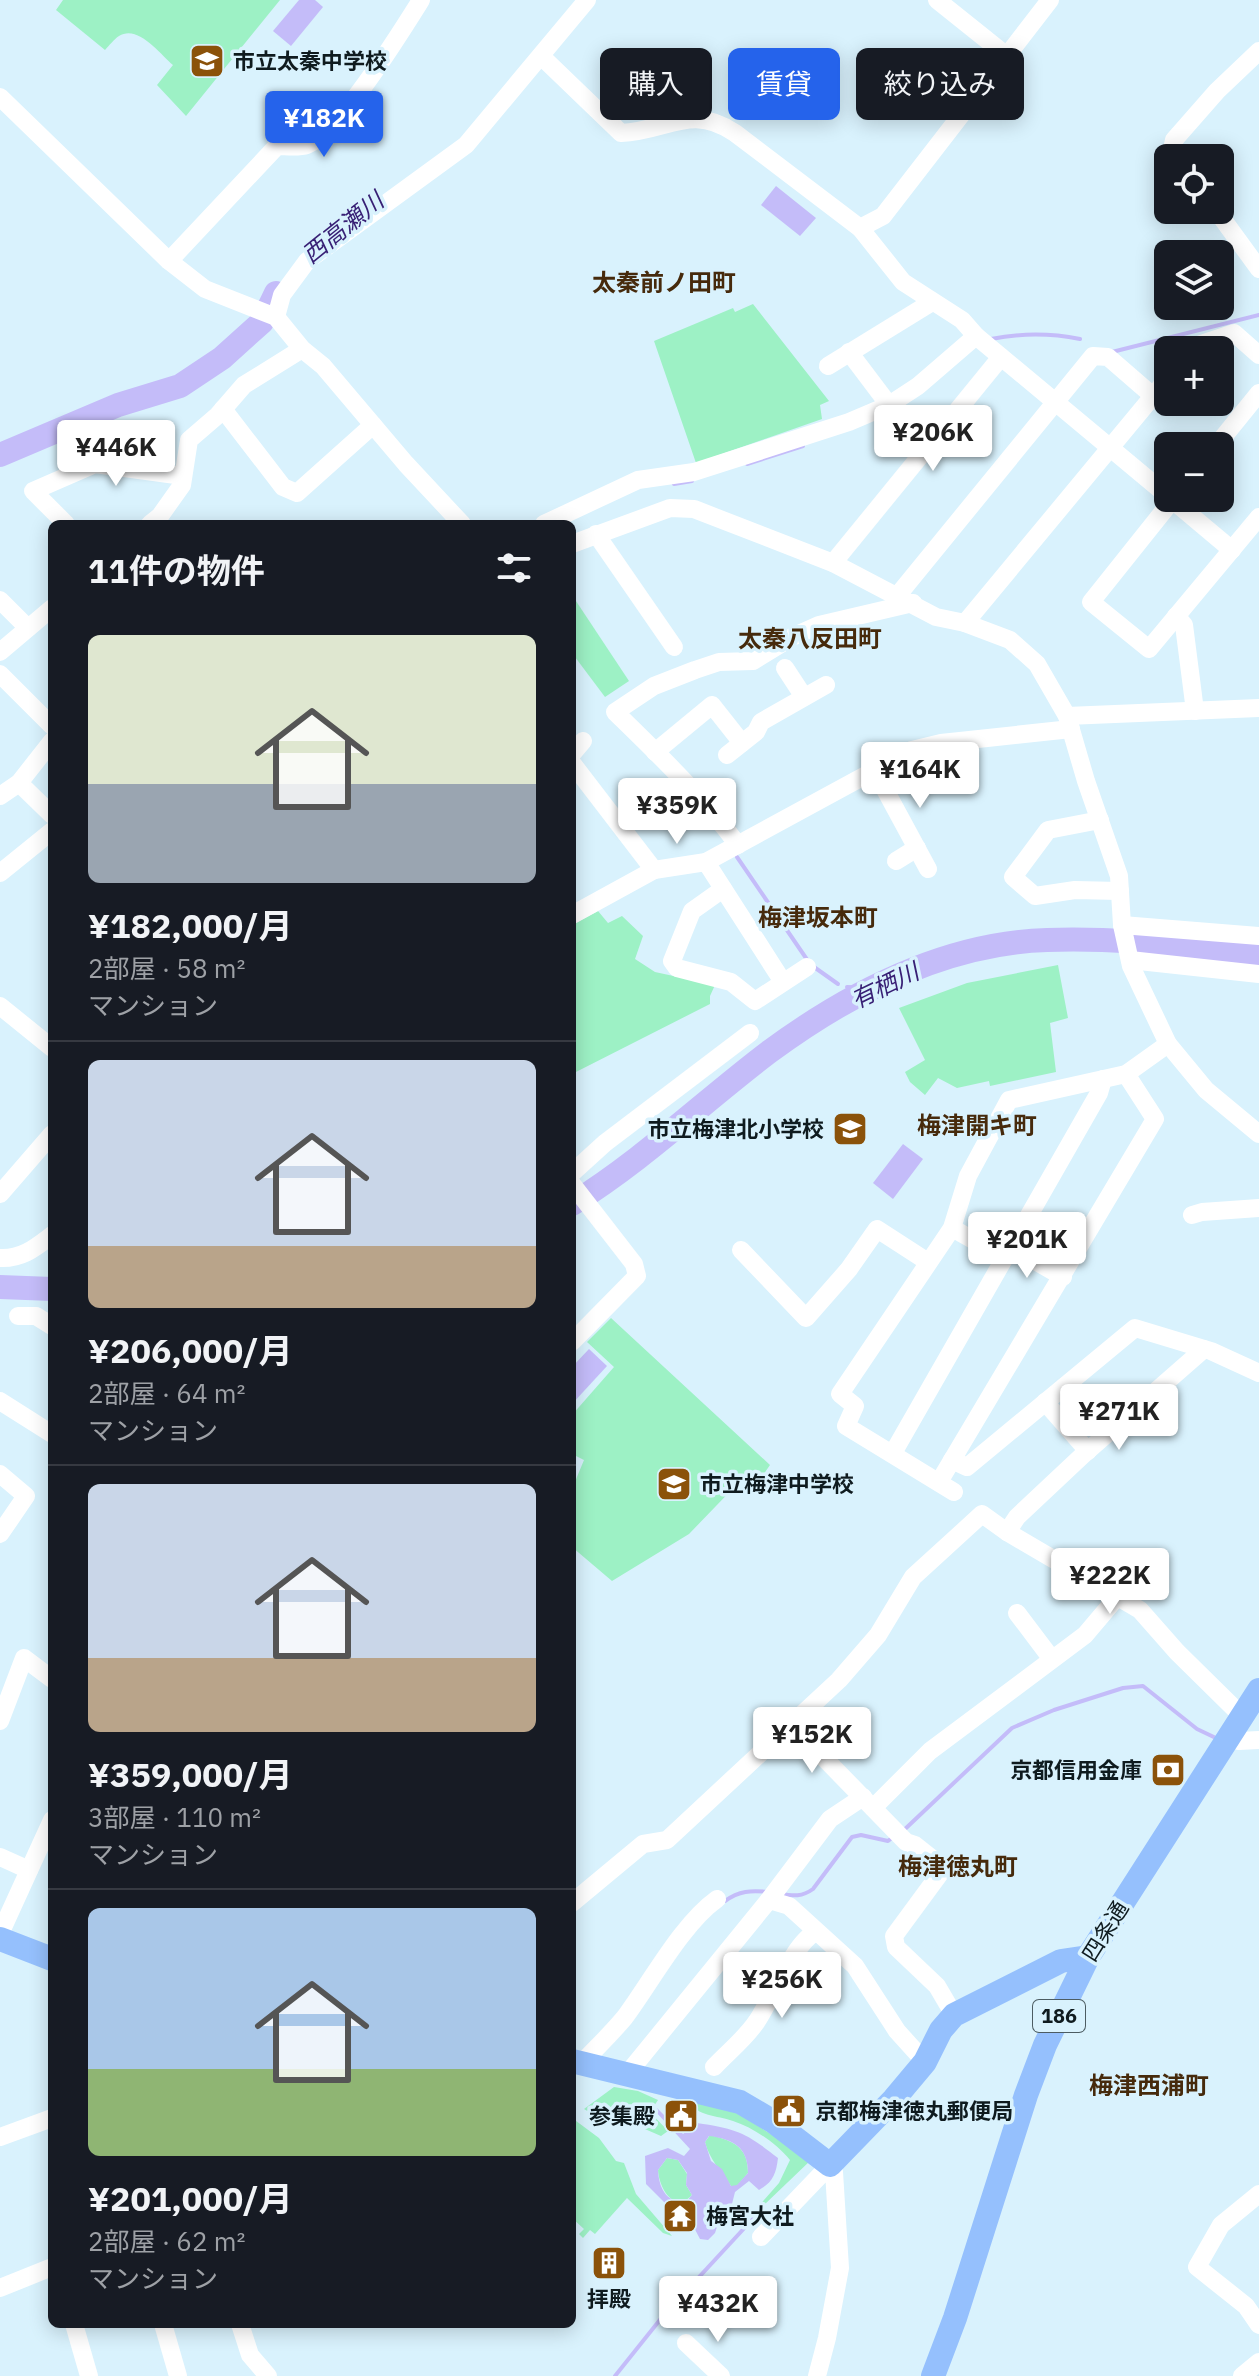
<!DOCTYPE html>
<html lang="ja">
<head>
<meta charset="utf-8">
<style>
  :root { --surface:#171b24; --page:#20242c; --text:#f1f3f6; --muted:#9ea1a6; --line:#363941; --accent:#2563eb }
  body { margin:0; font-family:"IBM Plex Sans","Noto Sans JP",sans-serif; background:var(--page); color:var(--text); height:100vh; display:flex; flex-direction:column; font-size:30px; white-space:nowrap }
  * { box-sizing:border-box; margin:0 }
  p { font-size:26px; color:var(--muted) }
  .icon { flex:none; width:44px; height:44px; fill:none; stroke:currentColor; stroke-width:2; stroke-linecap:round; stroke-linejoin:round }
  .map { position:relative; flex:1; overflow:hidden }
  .drawer { position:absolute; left:48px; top:520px; width:528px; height:1808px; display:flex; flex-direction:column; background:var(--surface); border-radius:12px; box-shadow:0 4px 20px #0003 }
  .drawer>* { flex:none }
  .hud { position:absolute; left:600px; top:48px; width:538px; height:72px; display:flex; gap:16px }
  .fabs { position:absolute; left:1154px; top:144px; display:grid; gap:16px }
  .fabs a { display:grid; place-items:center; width:80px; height:80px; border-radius:12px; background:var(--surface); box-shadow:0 4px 20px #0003; font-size:40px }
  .price { position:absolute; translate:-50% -68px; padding:0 18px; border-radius:8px; background:#fff; color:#222; font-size:26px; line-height:52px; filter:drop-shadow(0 2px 4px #0008) }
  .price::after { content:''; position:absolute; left:50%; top:48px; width:24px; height:18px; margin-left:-12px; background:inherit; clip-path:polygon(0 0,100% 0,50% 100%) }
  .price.selected { background:var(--accent); color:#fff }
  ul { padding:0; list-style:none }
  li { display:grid; align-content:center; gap:16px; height:424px; padding:0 40px }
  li+li { border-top:2px solid var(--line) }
  li span { display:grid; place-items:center; height:248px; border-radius:12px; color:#555 }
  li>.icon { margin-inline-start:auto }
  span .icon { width:144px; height:144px; fill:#fffc; stroke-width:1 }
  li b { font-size:34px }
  h2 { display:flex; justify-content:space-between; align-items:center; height:96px; padding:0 40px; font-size:34px }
  .tag { padding:0 28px; border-radius:12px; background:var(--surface); box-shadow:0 4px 20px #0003; font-size:28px; line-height:72px }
  .tag.selected { background:var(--accent); color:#fff }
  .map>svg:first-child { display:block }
  .green { fill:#9df1c5 }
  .water { fill:#c4bcf9; fill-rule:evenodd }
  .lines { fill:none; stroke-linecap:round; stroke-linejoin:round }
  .stream { stroke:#c4bcf9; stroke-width:4 }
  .river { stroke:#c4bcf9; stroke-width:24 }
  .minor { stroke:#fff; stroke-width:18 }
  .major { stroke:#95c0fd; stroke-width:24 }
  .labels { text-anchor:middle; stroke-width:7; stroke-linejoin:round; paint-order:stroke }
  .shield { fill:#d9f2fd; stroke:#4c5c62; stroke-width:2 }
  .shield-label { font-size:20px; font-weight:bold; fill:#0f1b1f }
  .poi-label { font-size:22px; font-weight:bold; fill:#0f1b1f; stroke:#d9f2fd; text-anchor:start }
  .street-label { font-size:22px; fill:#0f1b1f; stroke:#d9f2fd }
  .water-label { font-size:24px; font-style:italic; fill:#382075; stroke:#d9f2fd }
  .neighbourhood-label { font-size:24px; font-weight:bold; fill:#462a0c; stroke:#d9f2fd }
</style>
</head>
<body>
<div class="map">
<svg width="1259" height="2376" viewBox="0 0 1259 2376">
  <rect width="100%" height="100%" fill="#d9f2fd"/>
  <g class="green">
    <path d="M 63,0 L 280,0 L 186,116 L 157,85 L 173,65 C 160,54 138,24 119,36 C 114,39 109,46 105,50 L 56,10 Z"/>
    <polygon points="753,304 829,401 820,405 822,419 696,463 654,341 733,308 735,312"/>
    <polygon points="572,595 629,681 605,697 572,653"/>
    <polygon points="598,911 608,923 622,916 643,936 635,959 655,972 715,985 710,996 710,1004 572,1074 572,925"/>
    <polygon points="1058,965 1068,1018 1050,1023 1056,1072 990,1086 989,1081 957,1088 938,1078 925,1095 910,1082 905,1072 925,1060 899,1008 967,983"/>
    <polygon points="611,1318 770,1465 754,1488 743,1478 689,1534 612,1581 572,1547 572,1489 584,1460 572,1454 572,1424 576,1419 572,1415 614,1367 587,1342"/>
    <polygon points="614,2087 638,2091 658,2100 650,2112 668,2131 661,2136 624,2120 601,2119 584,2109"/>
    <path d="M 687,2101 L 724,2104 L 811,2160 L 764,2205 L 757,2208 L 779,2183 L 790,2160 C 776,2143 754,2128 733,2121 C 716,2115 699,2117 687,2101 Z"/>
    <polygon points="572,2118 599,2138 616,2161 624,2163 636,2194 672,2236 663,2233 627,2198 595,2234 590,2230 583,2238 579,2234 584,2229 572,2218"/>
    <path d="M 710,2135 C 734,2141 748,2147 748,2173 L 737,2186 L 731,2186 C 722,2172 709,2159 705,2142 Z"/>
    <path d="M 667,2158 L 678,2160 L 687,2174 L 686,2185 L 692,2195 C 674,2214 659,2188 658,2170 Z"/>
  </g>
  <g class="water">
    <polygon points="299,0 315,0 323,7 291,46 273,31"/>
    <polygon points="776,186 816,218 800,236 761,205"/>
    <polygon points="903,1144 923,1159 893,1199 873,1183"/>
    <polygon points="589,1349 607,1366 572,1404 572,1367"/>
    <path d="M 657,2108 L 683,2134 L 697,2123 C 738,2129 746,2133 778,2158 C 776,2174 773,2182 759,2190 L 749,2181 L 735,2192 L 730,2212 L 719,2221 L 715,2233 L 708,2240 L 700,2239 L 689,2218 L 676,2214 L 646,2184 L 645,2156 L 668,2148 L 684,2156 L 690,2149 L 655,2111 ZM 709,2136 C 733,2139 748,2147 748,2173 L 737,2185 L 731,2186 L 722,2169 L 711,2161 L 705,2142 ZM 667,2158 L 678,2160 L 687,2173 L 686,2185 L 692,2195 L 686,2202 C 666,2203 659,2188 658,2170 Z"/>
  </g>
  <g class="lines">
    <g class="stream">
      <path d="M 991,339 C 1021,333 1050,333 1080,339"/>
      <polyline points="1112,352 1259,315"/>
      <polyline points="747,464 803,446"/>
      <polyline points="674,484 692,481"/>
      <polyline points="737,857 808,961"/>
      <polyline points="814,967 838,984"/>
      <polyline points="847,987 872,988"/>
      <polyline points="904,1830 1012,1728 1054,1710 1123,1688 1143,1686 1197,1729 1218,1739"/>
      <path d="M 780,1894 C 794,1896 802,1897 813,1889 L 852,1837 L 861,1835 L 888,1841 L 893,1837"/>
      <path d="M 725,1901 C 739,1891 751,1890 768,1892"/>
      <polyline points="615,2376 663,2316 762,2209"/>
    </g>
    <g class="river">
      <polyline points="0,455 118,405 180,386 222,358 262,322 276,293"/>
      <path d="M 572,1204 C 643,1160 703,1102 769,1052 C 849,993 946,943 1047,940 C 1118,937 1189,947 1259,954"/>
      <polyline points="0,1287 52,1289"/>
    </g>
    <g class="minor">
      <polyline points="937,0 1007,56"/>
      <path d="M 541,56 L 621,133 C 668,131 691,103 735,133 L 860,228 L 903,282 L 962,320 L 976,336 L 1168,496"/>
      <polyline points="0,97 169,261 205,289 276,317 302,349 323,366 406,464 462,524"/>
      <polyline points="1178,158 1172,149 1174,140 1217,91 1259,51"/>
      <polyline points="1216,210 1259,269"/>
      <polyline points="860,228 883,216 1050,0"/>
      <path d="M 169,261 L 277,146 C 286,146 298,148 307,145 C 339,132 401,32 421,0"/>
      <polyline points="276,317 282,295 307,261 466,145 587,0"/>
      <polyline points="1191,350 1195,346 1234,333 1259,355"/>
      <polyline points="849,352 889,405"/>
      <polyline points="828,366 932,302"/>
      <polyline points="223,409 283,487 297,493 373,425"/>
      <polyline points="1216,446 1259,393"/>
      <polyline points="1170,498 1232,550"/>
      <polyline points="1174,498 1091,602 1149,649 1259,517"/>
      <polyline points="66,524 33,491 95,464 183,476"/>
      <polyline points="150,524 160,516 182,485 189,440 218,415 244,385 302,349"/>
      <polyline points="544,524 638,480 694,472 849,422 889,405 918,386 976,336"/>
      <polyline points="596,534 674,647"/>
      <polyline points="572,544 670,508 694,509 833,563 936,617 965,623 1010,640 1037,664 1067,716 1086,781 1119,876 1122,925 1131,966 1168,1044 1206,1090 1259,1134"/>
      <polyline points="833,563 1001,357"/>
      <polyline points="898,595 1093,356 1108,357 1153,396"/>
      <polyline points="0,600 28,628"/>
      <polyline points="1176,616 1184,625 1195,711"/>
      <polyline points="965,623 1168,378"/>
      <polyline points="0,652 52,608"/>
      <polyline points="785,668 804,697"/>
      <polyline points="0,674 52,726"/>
      <polyline points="1067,716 1259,708"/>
      <polyline points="655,752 712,705 742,743"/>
      <polyline points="572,754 583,741"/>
      <polyline points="727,755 756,732 761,722 826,685"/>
      <polyline points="572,763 654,870"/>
      <polyline points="875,771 928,869"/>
      <polyline points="19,783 52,815"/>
      <polyline points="0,796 19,783 52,741"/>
      <polyline points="1100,820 1048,830 1013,877 1035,896 1075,890 1120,891"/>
      <path d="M 738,845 C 702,796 659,755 615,712 L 654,686 L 695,670 L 719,662 L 753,661 L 792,637 L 819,625 L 913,603"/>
      <polyline points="896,861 917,848"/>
      <polyline points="706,862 783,982"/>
      <polyline points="0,873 52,831"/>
      <polyline points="723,889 692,911 672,961 677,968 731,982 755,1001 807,967"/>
      <polyline points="572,915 654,870 706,862 912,750 941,743 1071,729"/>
      <polyline points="1122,925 1259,936"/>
      <polyline points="1130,960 1259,974"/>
      <polyline points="0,1006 52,1048"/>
      <polyline points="572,1173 605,1143 750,1033"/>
      <polyline points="572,1184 634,1264 637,1276 572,1342"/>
      <polyline points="0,1194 52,1134"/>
      <polyline points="1192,1215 1202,1212 1259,1208"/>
      <polyline points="952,1228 1005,1258"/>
      <polyline points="1011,1247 1063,1277"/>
      <polyline points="741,1250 806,1318 849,1269 877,1229 928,1262"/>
      <path d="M 0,1258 C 22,1259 35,1248 52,1235"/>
      <polyline points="18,1316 36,1316 52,1326"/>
      <polyline points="0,1401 52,1434"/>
      <polyline points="1045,1402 1088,1451"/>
      <polyline points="893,1453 1099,1093 1103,1079"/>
      <polyline points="952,1460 967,1467 1135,1328 1211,1351 1259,1373"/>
      <polyline points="0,1474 26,1496 0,1534"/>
      <polyline points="939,1482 1155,1119 1126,1074"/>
      <polyline points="954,1492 846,1426 855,1406 840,1394 952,1228 968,1176 1009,1100 1126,1074 1168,1044"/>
      <polyline points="1007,1532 1017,1517 1084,1454 1204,1349"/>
      <polyline points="1017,1613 1051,1658"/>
      <polyline points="0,1721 24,1658 52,1679"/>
      <polyline points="791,1724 906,1842 915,1845 944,1868 894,1936 896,1947 937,1986 954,2015"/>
      <polyline points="1228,1738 1239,1741 1259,1740"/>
      <polyline points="873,1808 930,1751 1085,1635 1118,1596"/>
      <polyline points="0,1857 29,1870"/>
      <polyline points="769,1900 789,1906 855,1966 897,2031 925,2062"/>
      <polyline points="572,1903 643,1844 667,1840 839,1680 878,1635 913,1577 982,1514 1007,1532 1140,1610 1177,1652 1242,1716"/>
      <polyline points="0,1934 52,1820"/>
      <path d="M 582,2063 C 596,2048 612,2033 625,2017 C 651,1982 682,1924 717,1899"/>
      <path d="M 714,2067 C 728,2052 746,2038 757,2021 C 772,1999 794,1942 816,1932"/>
      <polyline points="628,2073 769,1900 830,1819 863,1797"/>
      <polyline points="0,2137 52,2118"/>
      <polyline points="1259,2194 1221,2225 1197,2267 1246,2306 1259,2325"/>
      <polyline points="761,2237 830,2165 834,2172 840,2268 827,2338 817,2376"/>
      <polyline points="0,2288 52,2267"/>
      <polyline points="74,2324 89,2376"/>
      <polyline points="163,2324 178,2376"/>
      <polyline points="240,2324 250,2355 268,2376"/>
      <polyline points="686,2343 721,2376"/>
      <polyline points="1242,2376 1259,2362"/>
    </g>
    <g class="major">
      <polyline points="0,1939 52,1959"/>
      <polyline points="572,2061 740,2102 774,2122 830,2165 894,2099 925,2062 941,2030 954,2015 1061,1961 1088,1957"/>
      <polyline points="933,2376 955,2318 1026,2095 1045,2045 1088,1957 1259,1690"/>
    </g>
  </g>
  <defs>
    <g id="school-square" transform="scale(1.8)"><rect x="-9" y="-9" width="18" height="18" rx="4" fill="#8b520a" stroke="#d9f2fd"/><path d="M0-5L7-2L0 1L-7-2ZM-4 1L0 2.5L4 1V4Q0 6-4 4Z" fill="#fff"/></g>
    <g id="bank-square" transform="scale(1.8)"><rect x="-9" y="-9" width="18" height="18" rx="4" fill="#8b520a" stroke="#d9f2fd"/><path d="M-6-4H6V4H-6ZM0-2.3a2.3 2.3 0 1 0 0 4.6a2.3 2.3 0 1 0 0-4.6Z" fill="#fff"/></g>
    <g id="civic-square" transform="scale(1.8)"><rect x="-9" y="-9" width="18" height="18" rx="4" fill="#8b520a" stroke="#d9f2fd"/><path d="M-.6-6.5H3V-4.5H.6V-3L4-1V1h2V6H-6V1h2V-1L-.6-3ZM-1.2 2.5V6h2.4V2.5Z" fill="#fff"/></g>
    <g id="temple-square" transform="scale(1.8)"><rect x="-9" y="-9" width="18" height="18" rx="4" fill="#8b520a" stroke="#d9f2fd"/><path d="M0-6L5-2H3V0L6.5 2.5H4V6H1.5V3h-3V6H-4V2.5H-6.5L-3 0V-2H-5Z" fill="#fff"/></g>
    <g id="building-square" transform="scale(1.8)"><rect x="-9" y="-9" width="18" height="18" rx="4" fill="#8b520a" stroke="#d9f2fd"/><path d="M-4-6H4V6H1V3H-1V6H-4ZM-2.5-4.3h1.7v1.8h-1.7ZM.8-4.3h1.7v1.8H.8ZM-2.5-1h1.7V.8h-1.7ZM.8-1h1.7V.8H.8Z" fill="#fff"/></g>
  </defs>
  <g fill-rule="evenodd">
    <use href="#school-square" x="207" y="61"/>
    <use href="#school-square" x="850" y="1129"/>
    <use href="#school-square" x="674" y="1484"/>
    <use href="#bank-square" x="1168" y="1770"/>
    <use href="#civic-square" x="789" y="2111"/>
    <use href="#civic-square" x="681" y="2116"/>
    <use href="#temple-square" x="680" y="2216"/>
    <use href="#building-square" x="609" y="2263"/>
  </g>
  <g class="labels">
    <rect class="shield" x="1033" y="2000" width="52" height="32" rx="6"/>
    <g class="shield-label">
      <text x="1059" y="2023">186</text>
    </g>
    <g class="poi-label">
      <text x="233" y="69">市立太秦中学校</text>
      <text x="824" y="1137" text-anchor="end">市立梅津北小学校</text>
      <text x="700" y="1492">市立梅津中学校</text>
      <text x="1142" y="1778" text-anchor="end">京都信用金庫</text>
      <text x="815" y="2119">京都梅津徳丸郵便局</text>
      <text x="655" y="2124" text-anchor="end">参集殿</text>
      <text x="706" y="2224">梅宮大社</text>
      <text x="609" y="2307" text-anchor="middle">拝殿</text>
    </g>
    <g class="street-label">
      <text transform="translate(1105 1931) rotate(-58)" y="8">四条通</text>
    </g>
    <g class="water-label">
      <text transform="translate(343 228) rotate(-39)" y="8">西高瀬川</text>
      <text transform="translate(885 986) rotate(-26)" y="8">有栖川</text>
    </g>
    <g class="neighbourhood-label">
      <text x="664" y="291">太秦前ノ田町</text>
      <text x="810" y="647">太秦八反田町</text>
      <text x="818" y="926">梅津坂本町</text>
      <text x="977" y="1134">梅津開キ町</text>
      <text x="958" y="1875">梅津徳丸町</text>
      <text x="1149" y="2094">梅津西浦町</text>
    </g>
  </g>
</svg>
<div class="fabs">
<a><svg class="icon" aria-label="locate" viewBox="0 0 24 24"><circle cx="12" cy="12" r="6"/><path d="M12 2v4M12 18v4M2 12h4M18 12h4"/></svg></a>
<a><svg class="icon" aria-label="layers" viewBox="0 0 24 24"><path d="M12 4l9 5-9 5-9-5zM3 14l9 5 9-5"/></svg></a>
<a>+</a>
<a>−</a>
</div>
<b class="price selected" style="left:324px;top:159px">¥182K</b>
<b class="price" style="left:933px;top:473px">¥206K</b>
<b class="price" style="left:116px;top:488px">¥446K</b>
<b class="price" style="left:920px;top:810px">¥164K</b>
<b class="price" style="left:677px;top:846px">¥359K</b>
<b class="price" style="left:1027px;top:1280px">¥201K</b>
<b class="price" style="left:1119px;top:1452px">¥271K</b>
<b class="price" style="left:1110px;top:1616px">¥222K</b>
<b class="price" style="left:812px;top:1775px">¥152K</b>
<b class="price" style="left:782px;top:2020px">¥256K</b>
<b class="price" style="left:718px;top:2344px">¥432K</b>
<div class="hud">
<a class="tag">購入</a>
<a class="tag selected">賃貸</a>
<a class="tag">絞り込み</a>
</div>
<section class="drawer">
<h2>11件の物件<svg class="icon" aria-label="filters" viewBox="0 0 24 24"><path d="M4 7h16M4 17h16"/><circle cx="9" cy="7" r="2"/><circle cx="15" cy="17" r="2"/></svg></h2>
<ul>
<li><span style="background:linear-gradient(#dfe7d0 60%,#9aa5b1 0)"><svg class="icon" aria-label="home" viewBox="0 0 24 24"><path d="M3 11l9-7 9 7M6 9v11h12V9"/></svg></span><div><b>¥182,000/月</b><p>2部屋 · 58 m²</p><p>マンション</p></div></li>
<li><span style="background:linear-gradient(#c9d6e8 75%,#b9a48a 0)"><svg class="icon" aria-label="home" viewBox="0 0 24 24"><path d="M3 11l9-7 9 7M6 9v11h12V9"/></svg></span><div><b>¥206,000/月</b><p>2部屋 · 64 m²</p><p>マンション</p></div></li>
<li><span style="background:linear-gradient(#c9d6e8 70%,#b9a48a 0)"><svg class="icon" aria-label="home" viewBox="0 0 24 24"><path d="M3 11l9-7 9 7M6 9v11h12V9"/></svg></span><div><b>¥359,000/月</b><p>3部屋 · 110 m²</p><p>マンション</p></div></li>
<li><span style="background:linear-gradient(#a9c7e8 65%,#8fb573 0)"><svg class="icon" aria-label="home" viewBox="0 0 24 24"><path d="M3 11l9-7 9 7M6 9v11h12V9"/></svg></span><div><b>¥201,000/月</b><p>2部屋 · 62 m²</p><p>マンション</p></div></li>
</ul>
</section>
</div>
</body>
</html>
